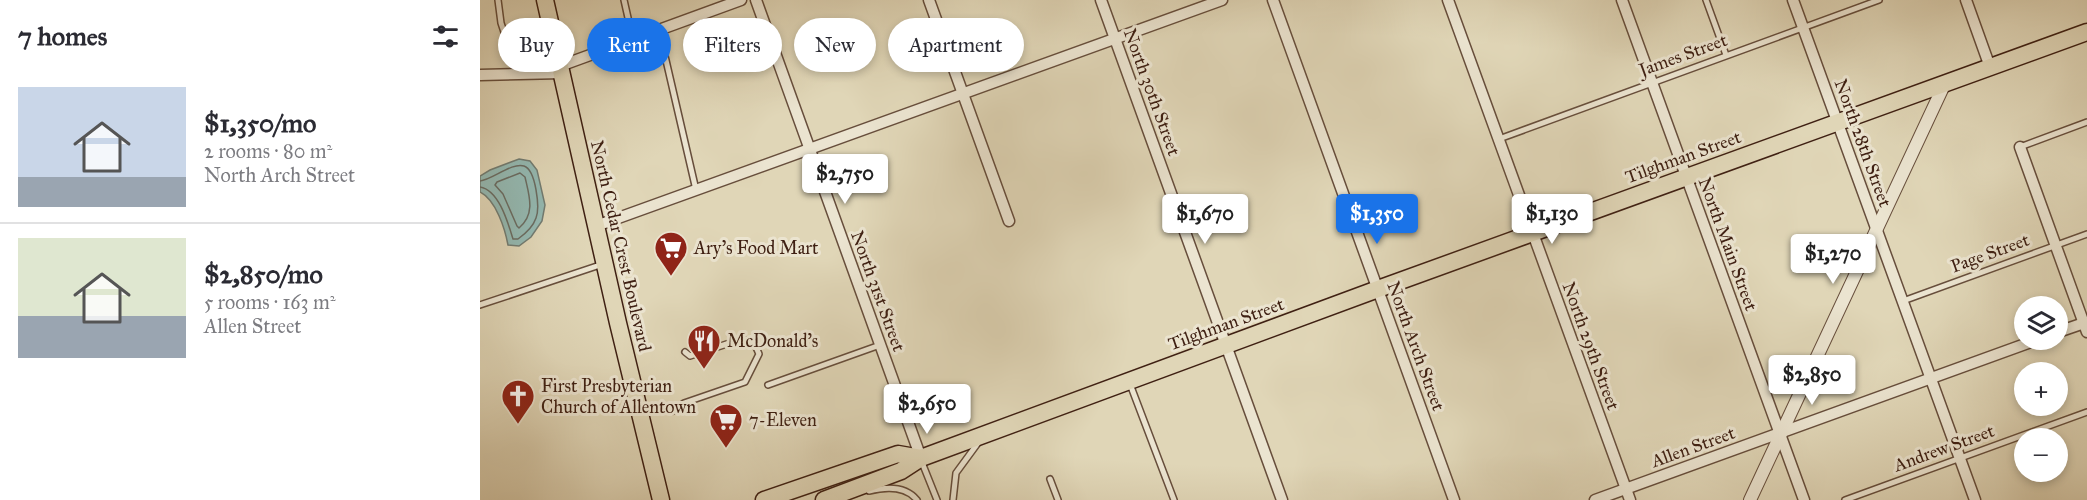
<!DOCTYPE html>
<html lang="en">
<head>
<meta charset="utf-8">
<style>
  :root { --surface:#fff; --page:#f7f7f7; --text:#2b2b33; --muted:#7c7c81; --line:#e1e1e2; --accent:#1a73e8 }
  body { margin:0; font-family:"IM FELL Great Primer",serif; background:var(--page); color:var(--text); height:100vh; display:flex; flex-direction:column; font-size:22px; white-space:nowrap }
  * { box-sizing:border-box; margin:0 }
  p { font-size:20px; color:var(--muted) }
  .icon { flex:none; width:33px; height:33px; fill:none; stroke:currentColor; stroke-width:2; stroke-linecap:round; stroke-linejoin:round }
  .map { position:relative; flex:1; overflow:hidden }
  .side { display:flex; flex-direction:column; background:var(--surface); width:480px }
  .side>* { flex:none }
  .banner { position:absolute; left:18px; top:18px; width:570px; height:54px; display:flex; gap:12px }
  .tools { position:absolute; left:1534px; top:296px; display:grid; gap:12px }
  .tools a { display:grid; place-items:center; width:54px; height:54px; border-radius:50%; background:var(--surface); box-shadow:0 3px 9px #0003; font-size:30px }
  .price { position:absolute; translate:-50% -51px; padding:0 14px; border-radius:6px; background:#fff; color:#222; font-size:20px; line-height:39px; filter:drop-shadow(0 2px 3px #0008) }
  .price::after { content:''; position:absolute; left:50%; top:36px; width:18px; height:14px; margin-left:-9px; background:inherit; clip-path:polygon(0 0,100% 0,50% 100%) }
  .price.active { background:var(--accent); color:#fff }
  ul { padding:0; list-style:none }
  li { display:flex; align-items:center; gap:18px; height:150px; padding:0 18px }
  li+li { border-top:2px solid var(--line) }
  li span { display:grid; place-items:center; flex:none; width:168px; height:120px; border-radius:0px; color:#555 }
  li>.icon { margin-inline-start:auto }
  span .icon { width:72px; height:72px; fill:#fffc; stroke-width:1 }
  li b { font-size:26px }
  h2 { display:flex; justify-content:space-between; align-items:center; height:72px; padding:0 18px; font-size:26px }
  .chip { padding:0 21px; border-radius:27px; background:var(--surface); box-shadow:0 3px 9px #0003; font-size:21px; line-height:54px }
  .chip.active { background:var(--accent); color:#fff }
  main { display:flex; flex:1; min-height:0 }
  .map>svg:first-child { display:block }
  .water { fill:#94b9b2; stroke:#727c72; stroke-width:1.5 }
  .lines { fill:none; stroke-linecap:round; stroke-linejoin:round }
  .shore { stroke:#6a6c62; stroke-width:1.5 }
  .service-casing { stroke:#674e3c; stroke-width:8 }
  .minor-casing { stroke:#674e3c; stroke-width:13 }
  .tertiary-casing { stroke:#674e3c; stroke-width:14 }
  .primary-casing { stroke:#3f2013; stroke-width:19 }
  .service { stroke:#ebe4d0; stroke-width:5 }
  .minor { stroke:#ebe4d0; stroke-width:10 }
  .tertiary { stroke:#ebe4d0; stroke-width:12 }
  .primary { stroke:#e0d6b7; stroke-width:16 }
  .labels { text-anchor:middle; stroke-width:6; stroke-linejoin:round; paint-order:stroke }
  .street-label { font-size:18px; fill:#3f2013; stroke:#ebe4d0 }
  .poi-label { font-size:18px; fill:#3f2013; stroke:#ebe4d0; text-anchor:start }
</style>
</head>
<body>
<main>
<section class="side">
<h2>7 homes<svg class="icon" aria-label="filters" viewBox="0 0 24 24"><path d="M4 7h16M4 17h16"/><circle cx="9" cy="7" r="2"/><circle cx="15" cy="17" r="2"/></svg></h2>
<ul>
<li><span style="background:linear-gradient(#c9d6e8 75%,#9aa5b1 0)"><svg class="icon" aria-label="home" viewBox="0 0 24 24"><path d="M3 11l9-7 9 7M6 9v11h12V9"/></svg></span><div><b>$1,350/mo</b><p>2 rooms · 80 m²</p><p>North Arch Street</p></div></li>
<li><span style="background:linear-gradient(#dfe7d0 65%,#9aa5b1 0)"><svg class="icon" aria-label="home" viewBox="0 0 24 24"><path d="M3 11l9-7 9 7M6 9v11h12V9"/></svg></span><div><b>$2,850/mo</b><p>5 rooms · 163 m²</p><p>Allen Street</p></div></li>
</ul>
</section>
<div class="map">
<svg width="1607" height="500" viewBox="0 0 1607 500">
  <rect width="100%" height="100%" fill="#e0d6b7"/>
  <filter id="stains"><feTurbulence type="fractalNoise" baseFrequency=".00333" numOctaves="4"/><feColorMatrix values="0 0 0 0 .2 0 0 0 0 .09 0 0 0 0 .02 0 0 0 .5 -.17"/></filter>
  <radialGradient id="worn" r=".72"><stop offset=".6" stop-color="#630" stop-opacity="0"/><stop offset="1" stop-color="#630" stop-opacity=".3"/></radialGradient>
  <path class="water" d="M 39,159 L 50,161 L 57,170 L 65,205 L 62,221 L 51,237 L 39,246 L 28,245 C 25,229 16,200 0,192 L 0,176 L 10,170 Z"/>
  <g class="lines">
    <g class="shore">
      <path d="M 40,173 L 45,177 C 49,195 56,214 39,228 L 37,226 L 23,194 L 15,185 L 17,182 Z"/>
      <path d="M 0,181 C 12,180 32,162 44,166 C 56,170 60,208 56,218 C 53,227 45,234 38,239 L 33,239 C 28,223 19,190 0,187"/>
    </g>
    <g class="service-casing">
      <g id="service">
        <polyline points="18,0 21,23 38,74"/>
        <polyline points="144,0 153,40"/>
        <polyline points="1226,0 1246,55"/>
        <polyline points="179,30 216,190"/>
        <polyline points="1019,139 1399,0"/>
        <polyline points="1540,147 1607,122"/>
        <polyline points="1423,301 1607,234"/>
        <polyline points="0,305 123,264"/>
        <polyline points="650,384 694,500"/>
        <polyline points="288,385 400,345"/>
        <path d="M 193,411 L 204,403 L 265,382 L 279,354 C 275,344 273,341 262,339 L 210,356 L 205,352"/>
        <polyline points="441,460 457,500"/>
        <polyline points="570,479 578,500"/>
        <path d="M 389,491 C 405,487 425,485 437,500"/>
        <polyline points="473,500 476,473 498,443"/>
        <polyline points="1365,500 1607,412"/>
      </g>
    </g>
    <g class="minor-casing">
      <g id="minor">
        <polyline points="276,0 441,458"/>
        <polyline points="449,0 529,221"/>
        <polyline points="621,0 802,500"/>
        <polyline points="793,0 974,500"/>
        <polyline points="968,0 1150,500"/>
        <polyline points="1142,0 1324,500"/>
        <polyline points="1313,0 1495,500"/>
        <polyline points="1486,0 1510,67"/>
        <polyline points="80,66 261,0"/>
        <polyline points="0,75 82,73"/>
        <polyline points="1540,147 1607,332"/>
        <polyline points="116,226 742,0"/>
        <polyline points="1578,332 1607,322"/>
        <polyline points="1115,500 1559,339"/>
      </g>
    </g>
    <g class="tertiary-casing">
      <polyline id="tertiary" points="1270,500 1465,83"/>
    </g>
    <g class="primary-casing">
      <g id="primary">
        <polyline points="65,0 138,323 181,500"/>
        <polyline points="284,500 418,454 441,458"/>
        <polyline points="344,500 421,471 441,458 898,289 1607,32"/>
      </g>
    </g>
    <use href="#service" class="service"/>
    <use href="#minor" class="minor"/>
    <use href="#tertiary" class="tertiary"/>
    <use href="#primary" class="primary"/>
  </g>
  <defs>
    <g id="supermarket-pin" transform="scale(1.725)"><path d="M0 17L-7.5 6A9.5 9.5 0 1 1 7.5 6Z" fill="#8f2418" stroke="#ebe4d0"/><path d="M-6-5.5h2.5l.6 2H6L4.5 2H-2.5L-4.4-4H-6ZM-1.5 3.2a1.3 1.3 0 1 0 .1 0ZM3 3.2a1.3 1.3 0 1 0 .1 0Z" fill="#fff"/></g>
    <g id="restaurant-pin" transform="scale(1.725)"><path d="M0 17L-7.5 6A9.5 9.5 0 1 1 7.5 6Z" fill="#8f2418" stroke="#ebe4d0"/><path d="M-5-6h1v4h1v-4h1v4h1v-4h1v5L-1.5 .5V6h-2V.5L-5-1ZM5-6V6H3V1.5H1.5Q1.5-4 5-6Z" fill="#fff"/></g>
    <g id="church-pin" transform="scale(1.725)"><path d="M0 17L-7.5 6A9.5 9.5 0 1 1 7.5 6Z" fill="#8f2418" stroke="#ebe4d0"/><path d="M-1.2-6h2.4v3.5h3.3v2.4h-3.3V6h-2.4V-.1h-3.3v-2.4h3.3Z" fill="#fff"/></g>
  </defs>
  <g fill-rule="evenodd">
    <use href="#supermarket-pin" x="191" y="248"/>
    <use href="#restaurant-pin" x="224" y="341"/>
    <use href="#church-pin" x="38" y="396"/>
    <use href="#supermarket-pin" x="246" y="420"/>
  </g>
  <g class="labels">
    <g class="street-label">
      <text transform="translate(1203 55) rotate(-20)" y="6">James Street</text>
      <text transform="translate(672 92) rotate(70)" y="6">North 30th Street</text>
      <text transform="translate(1383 143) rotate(70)" y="6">North 28th Street</text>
      <text transform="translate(1203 157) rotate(-20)" y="6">Tilghman Street</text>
      <text transform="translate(1248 244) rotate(70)" y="6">North Main Street</text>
      <text transform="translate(141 246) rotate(77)" y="6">North Cedar Crest Boulevard</text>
      <text transform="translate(1510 253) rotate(-20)" y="6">Page Street</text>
      <text transform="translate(398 291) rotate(70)" y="6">North 31st Street</text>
      <text transform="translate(746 324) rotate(-20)" y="6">Tilghman Street</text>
      <text transform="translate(936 346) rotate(70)" y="6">North Arch Street</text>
      <text transform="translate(1111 346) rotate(70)" y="6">North 29th Street</text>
      <text transform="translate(1213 447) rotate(-20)" y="6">Allen Street</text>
      <text transform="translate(1464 448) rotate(-20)" y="6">Andrew Street</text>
    </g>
    <g class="poi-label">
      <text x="214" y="254">Ary's Food Mart</text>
      <text x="247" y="347">McDonald's</text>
      <text x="61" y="392">First Presbyterian<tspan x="61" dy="21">Church of Allentown</tspan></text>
      <text x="269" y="426">7-Eleven</text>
    </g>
  </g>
  <rect width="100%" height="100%" filter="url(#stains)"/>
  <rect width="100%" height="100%" fill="url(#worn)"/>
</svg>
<div class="tools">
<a><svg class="icon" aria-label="layers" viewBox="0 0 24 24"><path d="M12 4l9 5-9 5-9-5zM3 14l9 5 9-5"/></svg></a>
<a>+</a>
<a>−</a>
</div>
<b class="price" style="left:365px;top:205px">$2,750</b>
<b class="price" style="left:725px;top:245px">$1,670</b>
<b class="price active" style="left:897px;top:245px">$1,350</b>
<b class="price" style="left:1072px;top:245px">$1,130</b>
<b class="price" style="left:1353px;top:285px">$1,270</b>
<b class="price" style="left:1332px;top:406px">$2,850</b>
<b class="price" style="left:447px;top:435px">$2,650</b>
<div class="banner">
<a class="chip">Buy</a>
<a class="chip active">Rent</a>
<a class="chip">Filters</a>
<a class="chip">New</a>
<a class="chip">Apartment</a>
</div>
</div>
</main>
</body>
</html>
